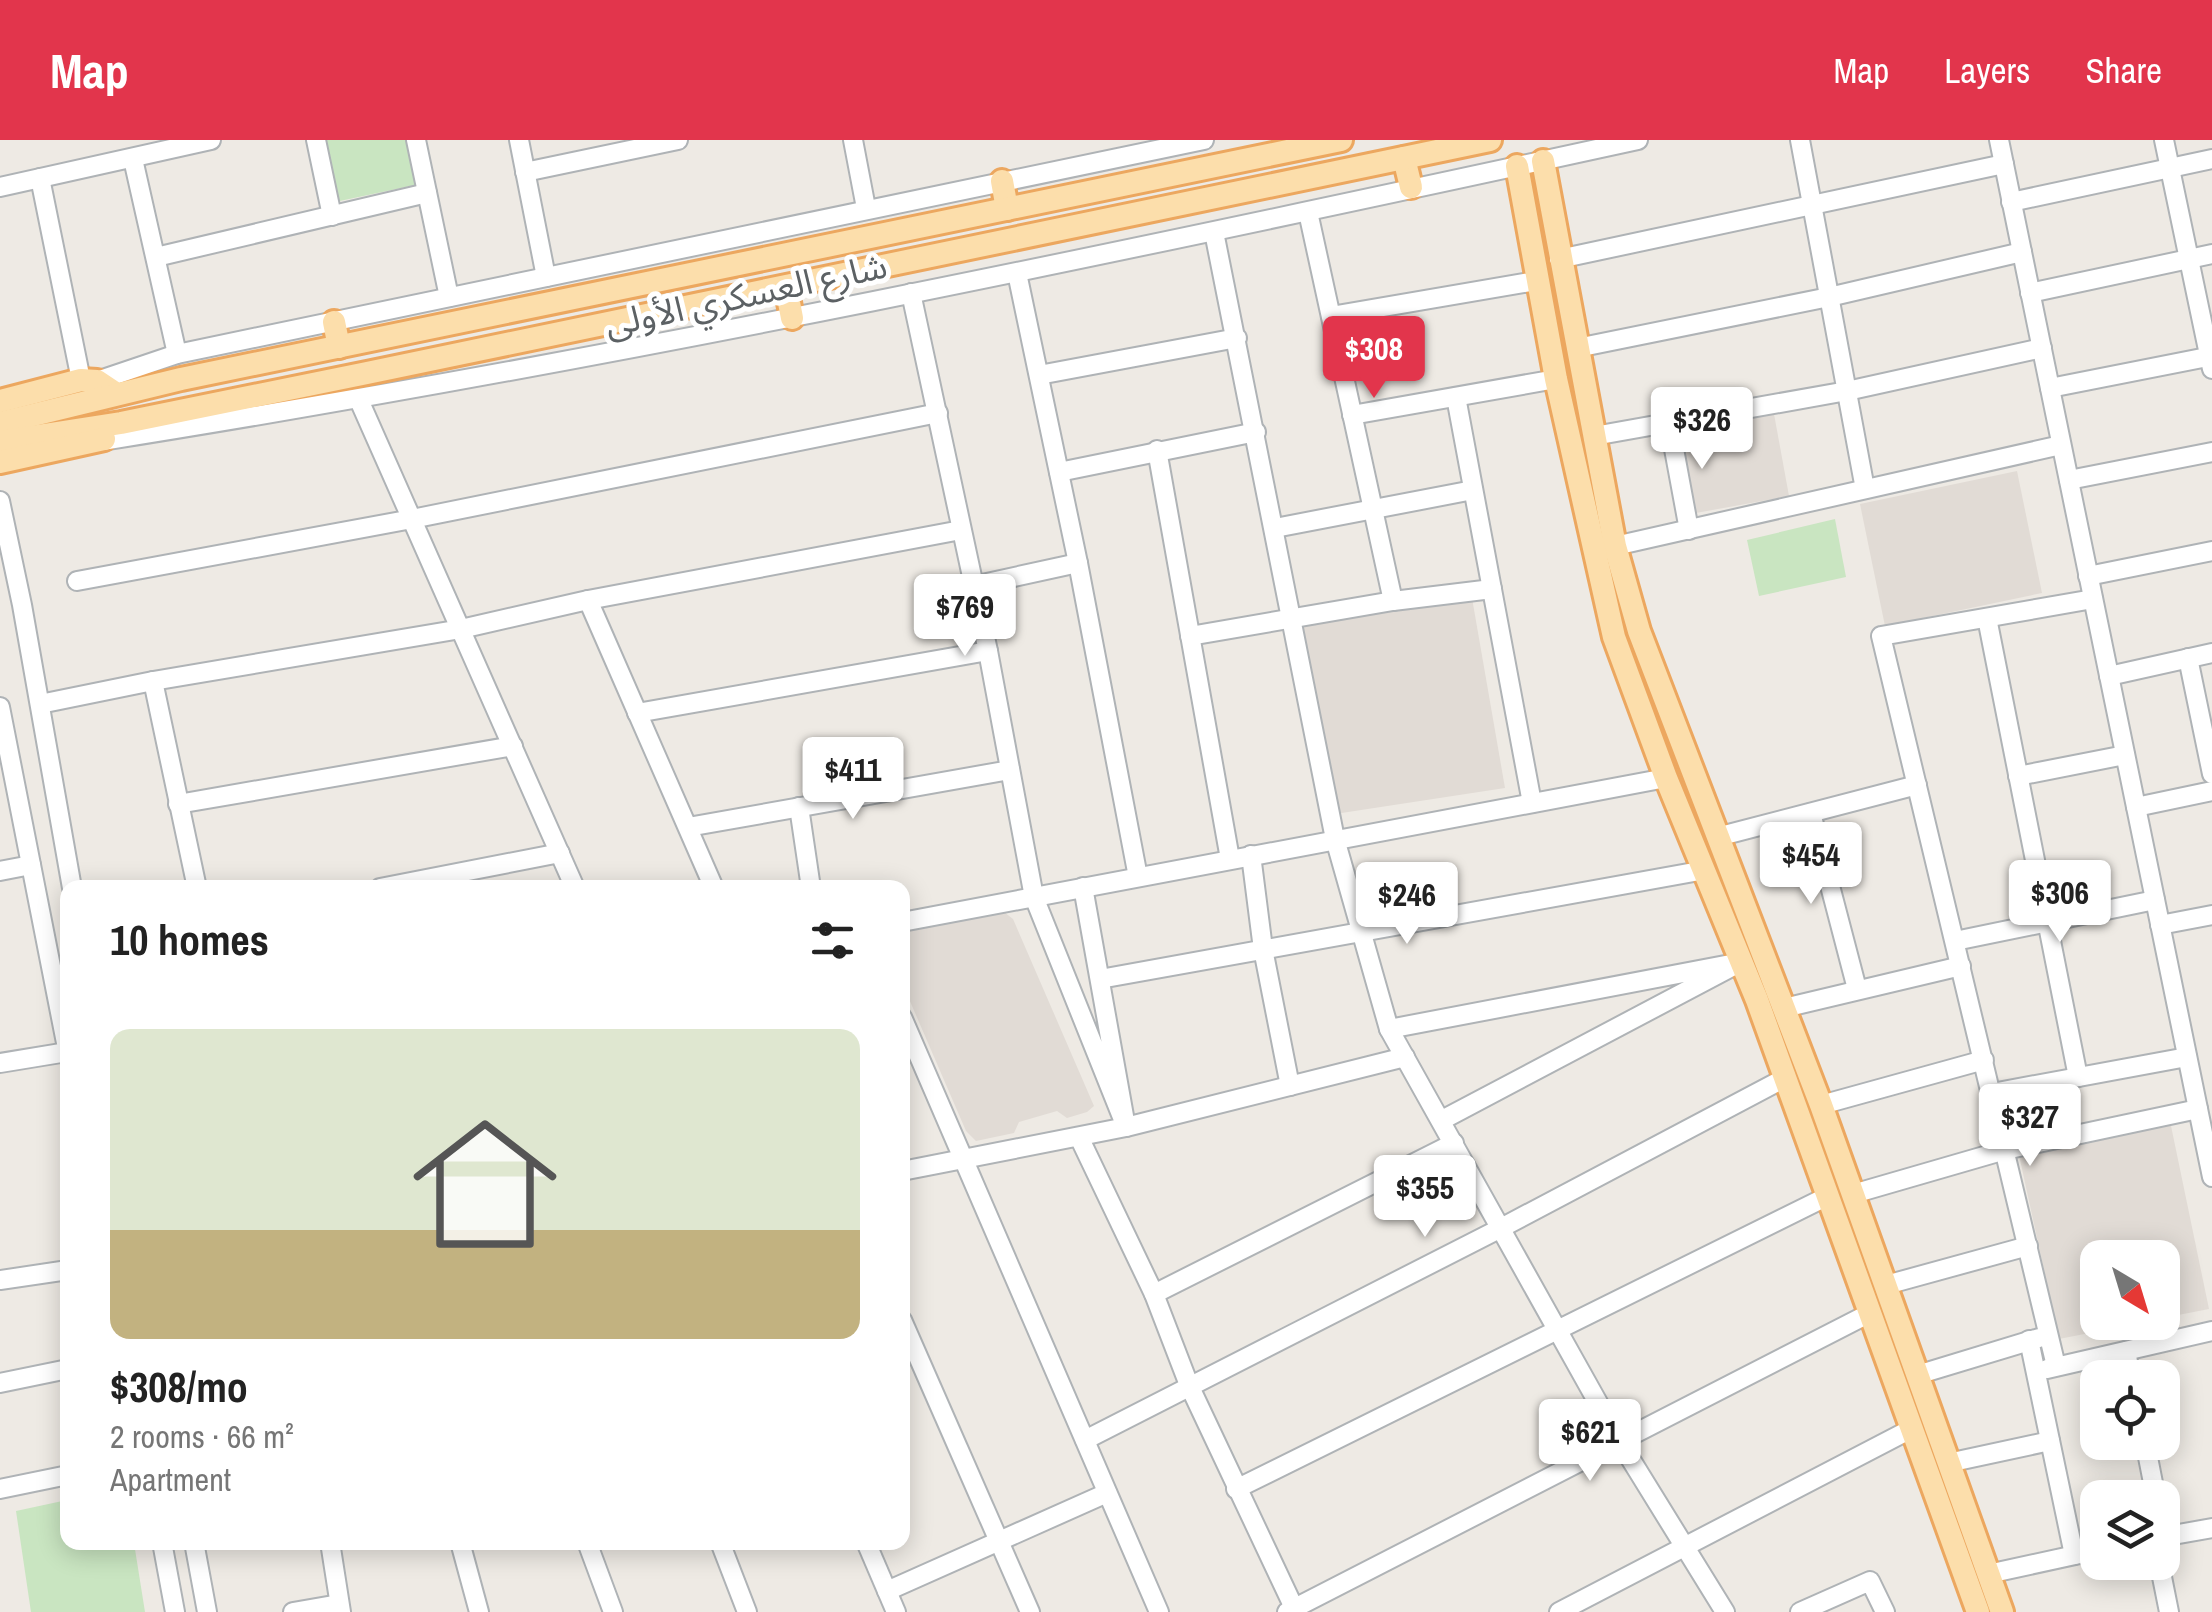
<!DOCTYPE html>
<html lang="en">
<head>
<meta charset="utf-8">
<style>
  :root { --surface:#fff; --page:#f2f2f2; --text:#222; --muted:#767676; --accent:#e2354c }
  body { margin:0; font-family:"Archivo Narrow","Noto Sans Arabic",sans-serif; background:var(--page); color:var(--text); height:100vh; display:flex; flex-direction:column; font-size:38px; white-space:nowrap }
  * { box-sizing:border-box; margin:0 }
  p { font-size:32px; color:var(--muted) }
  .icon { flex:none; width:55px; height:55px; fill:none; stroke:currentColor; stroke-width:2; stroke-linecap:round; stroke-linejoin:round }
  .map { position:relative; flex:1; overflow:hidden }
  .drawer { position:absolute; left:60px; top:740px; width:850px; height:670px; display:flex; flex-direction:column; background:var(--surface); border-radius:20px; box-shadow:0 5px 25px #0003 }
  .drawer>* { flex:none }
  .needle { width:65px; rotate:142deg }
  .tools { position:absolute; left:2080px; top:1100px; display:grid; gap:20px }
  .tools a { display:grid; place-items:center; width:100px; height:100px; border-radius:20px; background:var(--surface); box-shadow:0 5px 25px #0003; font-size:50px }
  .price { position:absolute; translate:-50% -85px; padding:0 22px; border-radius:10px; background:#fff; color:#222; font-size:32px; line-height:65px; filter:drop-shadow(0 2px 5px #0008) }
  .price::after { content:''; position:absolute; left:50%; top:60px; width:30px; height:22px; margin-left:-15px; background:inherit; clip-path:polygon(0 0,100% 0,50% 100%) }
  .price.on { background:var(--accent); color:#fff }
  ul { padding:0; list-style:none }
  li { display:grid; align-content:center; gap:20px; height:530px; padding:0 50px }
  li span { display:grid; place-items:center; height:310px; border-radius:20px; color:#555 }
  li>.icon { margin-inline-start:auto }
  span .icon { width:180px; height:180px; fill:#fffc; stroke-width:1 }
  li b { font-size:42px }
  h2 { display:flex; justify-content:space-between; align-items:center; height:120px; padding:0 50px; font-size:42px }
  header { display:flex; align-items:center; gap:60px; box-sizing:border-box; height:140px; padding:0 50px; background:var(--accent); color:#fff }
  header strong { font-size:48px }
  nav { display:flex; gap:55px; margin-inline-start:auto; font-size:35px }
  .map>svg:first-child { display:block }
  .education { fill:#e1dbd5 }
  .green { fill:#c9e5c1 }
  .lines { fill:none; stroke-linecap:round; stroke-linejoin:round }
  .minor-casing { stroke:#afb3b6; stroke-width:22 }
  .major-casing { stroke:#eca75f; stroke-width:28 }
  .minor { stroke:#fff; stroke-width:18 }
  .major { stroke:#fcdeab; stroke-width:22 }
  .labels { text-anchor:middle; stroke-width:10; stroke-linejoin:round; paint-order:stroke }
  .street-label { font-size:35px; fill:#5c6164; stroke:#fff }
</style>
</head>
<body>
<header>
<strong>Map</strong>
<nav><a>Map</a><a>Layers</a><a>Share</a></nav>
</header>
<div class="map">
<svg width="2212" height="1472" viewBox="0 0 2212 1472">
  <rect width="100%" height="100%" fill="#eeeae4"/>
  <g class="education">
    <polygon points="1774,274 1789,356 1696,373 1681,292"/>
    <polygon points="2017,331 2042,453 1885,486 1860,364"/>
    <polygon points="1472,458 1505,648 1335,674 1301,486"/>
    <polygon points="1004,772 1013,779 1094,966 1087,972 1067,978 1057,971 1019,982 1014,993 976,1001 966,991 903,845 902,788"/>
    <polygon points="2170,981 2209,1169 2163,1178 2162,1118 2098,1118 2098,1182 2140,1183 2059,1199 2019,1015"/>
  </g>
  <g class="green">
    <polygon points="322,0 411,0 420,44 335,62"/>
    <polygon points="1835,379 1846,437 1759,456 1747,400"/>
    <polygon points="67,1360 68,1402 134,1403 145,1472 31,1472 16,1371"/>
  </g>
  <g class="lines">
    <g class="minor-casing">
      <g id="minor">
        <polyline points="316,0 332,76"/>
        <polyline points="416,0 449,157"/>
        <polyline points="519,0 546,137"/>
        <polyline points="853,0 866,68"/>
        <polyline points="1800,0 1865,349"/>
        <polyline points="1999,0 2212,1037"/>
        <polyline points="2164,0 2212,229"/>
        <polyline points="133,19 177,214"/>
        <polyline points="525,32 678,0"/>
        <polyline points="40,38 81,240"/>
        <polyline points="0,47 211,0"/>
        <polyline points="2011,62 2212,19"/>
        <polyline points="1308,72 1393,461"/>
        <polyline points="1214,92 1335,699 1389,889 1620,1302 1725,1472"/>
        <polyline points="156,117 427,53"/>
        <polyline points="1559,119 2004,24"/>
        <polyline points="1017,133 1078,423 1138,737"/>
        <polyline points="911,153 988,511 1034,757 1126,987 1083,747"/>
        <polyline points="2030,153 2212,114"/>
        <polyline points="1331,176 1536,141"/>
        <polyline points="1577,208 1829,157 2022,112"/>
        <polyline points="1039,235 1237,198"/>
        <polyline points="97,241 177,214 1204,0"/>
        <polyline points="2050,248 2212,216"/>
        <polyline points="1456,257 1532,663"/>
        <polyline points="359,260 575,748"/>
        <polyline points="1352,275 1556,239"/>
        <polyline points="1669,282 1689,390"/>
        <polyline points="1594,296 1847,251 2042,208"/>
        <path d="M 102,301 C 618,219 1128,111 1638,0"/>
        <polyline points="1157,310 1230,719"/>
        <polyline points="1059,332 1256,292"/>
        <polyline points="2069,340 2212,312"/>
        <polyline points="0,361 22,465 72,748"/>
        <polyline points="1275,388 1473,350"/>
        <polyline points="1615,406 2061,305"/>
        <polyline points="2088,436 2212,411"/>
        <polyline points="77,441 412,379 938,273"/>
        <polyline points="973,446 1078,423"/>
        <polyline points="588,460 714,748"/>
        <polyline points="1987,478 2078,937"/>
        <polyline points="1190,496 1393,461 1492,449"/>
        <polyline points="2188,518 2212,634"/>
        <polyline points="2109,536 2212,513"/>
        <polyline points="153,541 197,748"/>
        <polyline points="40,564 153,541 461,489 588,460 961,390"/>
        <polyline points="0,567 68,913"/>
        <polyline points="637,573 988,511"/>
        <polyline points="2018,636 2125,615"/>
        <polyline points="178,664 513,606"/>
        <polyline points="799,667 811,748"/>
        <polyline points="2136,667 2212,651"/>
        <polyline points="1811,673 1857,849"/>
        <polyline points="688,687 1010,630"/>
        <polyline points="1717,697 1917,645"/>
        <polyline points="1251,715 1263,809 1290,946"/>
        <polyline points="0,731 31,725"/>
        <polyline points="380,748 560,713"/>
        <polyline points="902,782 1666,638"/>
        <polyline points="2160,785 2212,775"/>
        <polyline points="1955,801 2155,760"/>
        <polyline points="1100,839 1705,730"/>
        <polyline points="1784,868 1961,826"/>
        <polyline points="902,877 1159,1472"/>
        <polyline points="1389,889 1741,822 1442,980"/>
        <polyline points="0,923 67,912"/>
        <polyline points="1992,953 2187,917"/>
        <polyline points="1821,965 1984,920"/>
        <polyline points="1079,997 1154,1154 1189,1245 1296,1472"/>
        <polyline points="902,1031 1126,987 1405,917"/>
        <polyline points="1853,1054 2005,1010 2198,969"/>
        <polyline points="0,1140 68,1130"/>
        <polyline points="1886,1145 2028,1106"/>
        <polyline points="1154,1154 1454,1003"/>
        <polyline points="902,1180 1030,1472"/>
        <polyline points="2029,1200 2074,1415"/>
        <polyline points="2126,1211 2131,1238"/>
        <polyline points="2056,1226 1881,496 2093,459"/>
        <polyline points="2047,1229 2212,1191"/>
        <polyline points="1917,1235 2039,1198"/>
        <polyline points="0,1243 68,1229"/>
        <polyline points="1085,1300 1501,1088 1785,938"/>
        <polyline points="2145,1302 2156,1358"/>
        <polyline points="1948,1323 2050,1301"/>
        <polyline points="0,1349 68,1335"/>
        <polyline points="1236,1349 1828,1056"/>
        <polyline points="2162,1397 2212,1388"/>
        <polyline points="162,1402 175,1472"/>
        <polyline points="194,1402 207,1472"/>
        <polyline points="330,1402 341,1472"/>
        <polyline points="460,1402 479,1472"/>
        <polyline points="587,1402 613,1472"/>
        <polyline points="720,1402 747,1472"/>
        <polyline points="866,1402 896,1472"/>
        <polyline points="2159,1422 2169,1472"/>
        <polyline points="1988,1434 2098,1410"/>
        <polyline points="887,1451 1107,1353"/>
        <polyline points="293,1472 339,1464"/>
        <polyline points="1287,1472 1870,1173"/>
        <polyline points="1559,1472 1911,1289"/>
        <polyline points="1800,1472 1870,1441 1885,1472"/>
      </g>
    </g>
    <g class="major-casing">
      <g id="major">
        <polyline points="1404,18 1411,47"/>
        <polyline points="1543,21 1615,406 1639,491 1821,965 2002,1472"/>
        <polyline points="1517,26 1556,239 1614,497 1666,638 1757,860 1978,1472"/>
        <polyline points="1002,41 1007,69"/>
        <polyline points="786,147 792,178"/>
        <polyline points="334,182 339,207"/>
        <polyline points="0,261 81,240 97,241 115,253"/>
        <polyline points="0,283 181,239 1341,0"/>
        <polyline points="0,302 121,283 367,233 1490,0"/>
        <polyline points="0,322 104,299"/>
      </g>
    </g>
    <use href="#minor" class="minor"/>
    <use href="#major" class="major"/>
  </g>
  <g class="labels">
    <g class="street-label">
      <text transform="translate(746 155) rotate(-12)" y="12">شارع العسكري الأولى</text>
    </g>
  </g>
</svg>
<div class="tools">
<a><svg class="needle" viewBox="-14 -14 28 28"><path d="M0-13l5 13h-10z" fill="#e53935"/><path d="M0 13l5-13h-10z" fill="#767676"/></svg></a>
<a><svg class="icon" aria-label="locate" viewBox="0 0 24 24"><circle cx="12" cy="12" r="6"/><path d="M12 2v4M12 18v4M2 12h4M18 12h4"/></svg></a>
<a><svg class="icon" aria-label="layers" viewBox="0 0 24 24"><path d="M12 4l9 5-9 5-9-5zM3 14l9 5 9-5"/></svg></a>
</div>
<b class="price on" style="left:1374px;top:261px">$308</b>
<b class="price" style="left:1702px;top:332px">$326</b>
<b class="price" style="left:965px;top:519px">$769</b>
<b class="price" style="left:853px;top:682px">$411</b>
<b class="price" style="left:1811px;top:767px">$454</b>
<b class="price" style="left:2060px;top:805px">$306</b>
<b class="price" style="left:1407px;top:807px">$246</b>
<b class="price" style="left:2030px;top:1029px">$327</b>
<b class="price" style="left:1425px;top:1100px">$355</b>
<b class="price" style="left:1590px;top:1344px">$621</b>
<section class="drawer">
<h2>10 homes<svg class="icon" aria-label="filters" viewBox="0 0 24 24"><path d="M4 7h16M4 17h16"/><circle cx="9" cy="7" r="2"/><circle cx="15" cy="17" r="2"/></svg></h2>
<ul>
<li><span style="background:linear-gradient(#dfe7d0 65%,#c2b280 0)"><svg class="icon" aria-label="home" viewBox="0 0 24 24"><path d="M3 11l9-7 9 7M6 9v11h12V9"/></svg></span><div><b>$308/mo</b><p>2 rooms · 66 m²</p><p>Apartment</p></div></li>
</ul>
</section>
</div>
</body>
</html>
